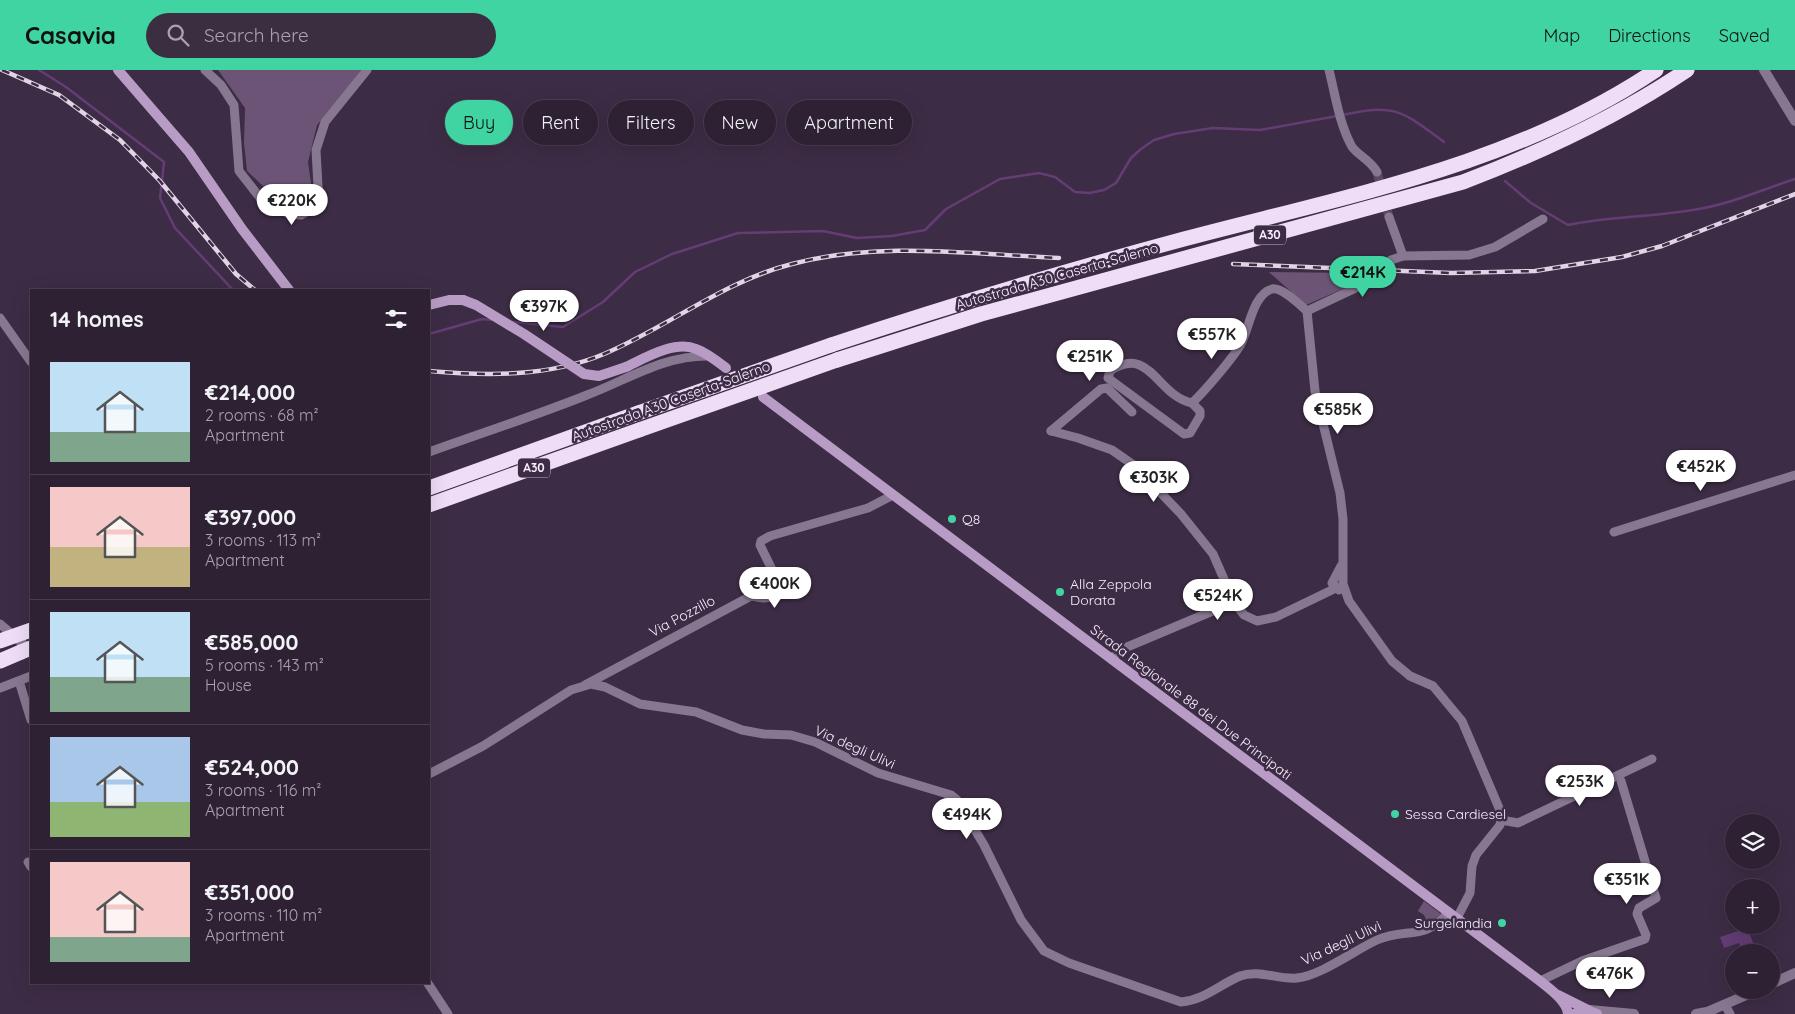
<!DOCTYPE html>
<html lang="en">
<head>
<meta charset="utf-8">
<style>
  :root { --surface:#2e2134; --page:#3a2e40; --text:#f1f3f6; --muted:#a7a3ac; --line:#493e4f; --accent:#3fd4a2 }
  body { margin:0; font-family:Quicksand,sans-serif; background:var(--page); color:var(--text); height:100vh; display:flex; flex-direction:column; font-size:19px; white-space:nowrap }
  * { box-sizing:border-box; margin:0 }
  p { font-size:16px; color:var(--muted) }
  .icon { flex:none; width:28px; height:28px; fill:none; stroke:currentColor; stroke-width:2; stroke-linecap:round; stroke-linejoin:round }
  .map { position:relative; flex:1; overflow:hidden }
  .drawer { position:absolute; left:30px; top:219px; width:400px; height:695px; display:flex; flex-direction:column; background:var(--surface); border-radius:0px; box-shadow:0 5px 20px #0002,0 0 0 1px var(--line) }
  .drawer>* { flex:none }
  .guide { position:absolute; left:445px; top:30px; width:475px; height:45px; display:flex; gap:10px }
  .fabs { position:absolute; left:1725px; top:744px; display:grid; gap:10px }
  .fabs a { display:grid; place-items:center; width:55px; height:55px; border-radius:50%; background:var(--surface); box-shadow:0 5px 20px #0002,0 0 0 1px var(--line); font-size:25px }
  .price { position:absolute; translate:-50% -42px; padding:0 11px; border-radius:18px; background:#fff; color:#222; font-size:16px; line-height:32px; filter:drop-shadow(0 1px 2px #0008) }
  .price::after { content:''; position:absolute; left:50%; top:30px; width:15px; height:11px; margin-left:-8px; background:inherit; clip-path:polygon(0 0,100% 0,50% 100%) }
  .price.selected { background:var(--accent); color:#111 }
  ul { padding:0; list-style:none }
  li { display:flex; align-items:center; gap:15px; height:125px; padding:0 20px }
  li+li { border-top:1px solid var(--line) }
  li span { display:grid; place-items:center; flex:none; width:140px; height:100px; border-radius:0px; color:#555 }
  li>.icon { margin-inline-start:auto }
  span .icon { width:60px; height:60px; fill:#fffc; stroke-width:1 }
  li b { font-size:21px }
  h2 { display:flex; justify-content:space-between; align-items:center; height:60px; padding:0 20px; font-size:21px }
  .chip { padding:0 18px; border-radius:22px; background:var(--surface); box-shadow:0 5px 20px #0002,0 0 0 1px var(--line); font-size:18px; line-height:45px }
  .chip.selected { background:var(--accent); color:#111 }
  header { display:flex; align-items:center; gap:30px; box-sizing:border-box; height:70px; padding:0 25px; background:var(--accent); color:#111 }
  header strong { font-size:24px }
  nav { display:flex; gap:28px; margin-inline-start:auto; font-size:18px }
  .search { width:350px; height:45px; background:var(--page); display:flex; align-items:center; gap:12px; box-sizing:border-box; padding:0 18px; border-radius:28px; color:var(--muted); font-size:19px }
  .map>svg:first-child { display:block }
  .green { fill:#6b5476 }
  .water { fill:#633d74 }
  .lines { fill:none; stroke-linecap:round; stroke-linejoin:round }
  .stream { stroke:#633d74; stroke-width:2.5 }
  .minor-tunnel { stroke:#594961; stroke-width:9; stroke-dasharray:9 4.5; stroke-linecap:butt }
  .minor { stroke:#887790; stroke-width:9 }
  .tertiary { stroke:#887790; stroke-width:10 }
  .secondary { stroke:#b89cc5; stroke-width:10 }
  .motorway { stroke:#efddf7; stroke-width:15 }
  .rail-casing { stroke:#e0d4e5; stroke-width:4.5 }
  .rail { stroke:#3d2c45; stroke-width:2.5; stroke-dasharray:8; stroke-linecap:butt }
  .secondary-bridge { stroke:#b89cc5; stroke-width:10 }
  .motorway-bridge { stroke:#efddf7; stroke-width:15 }
  .poi-dot { fill:#3fd4a2; stroke:#3d2c45; stroke-width:2 }
  .labels { text-anchor:middle; stroke-width:5; stroke-linejoin:round; paint-order:stroke }
  .shield { fill:#3d2c45; stroke:#c1b4c6; stroke-width:1 }
  .shield-label { font-size:12px; font-weight:bold; fill:#f9eefe }
  .street-label { font-size:14px; fill:#f9eefe; stroke:#3d2c45 }
  .poi-label { font-size:14px; fill:#f9eefe; stroke:#3d2c45; text-anchor:start }
</style>
</head>
<body>
<header>
<strong>Casavia</strong>
<div class="search"><svg class="icon" aria-label="search" viewBox="0 0 24 24"><circle cx="10" cy="10" r="6"/><path d="M15 15l6 6"/></svg>Search here</div>
<nav><a>Map</a><a>Directions</a><a>Saved</a></nav>
</header>
<div class="map">
<svg width="1795" height="944" viewBox="0 0 1795 944">
  <rect width="100%" height="100%" fill="#3d2c45"/>
  <g class="green">
    <polygon points="218,0 361,0 346,22 317,55 308,92 313,127 308,136 296,140 282,134 247,101 244,73 245,38"/>
    <polygon points="1269,202 1349,203 1352,215 1306,235"/>
    <polygon points="1424,831 1441,844 1428,854 1424,845 1418,841"/>
  </g>
  <polygon class="water" points="1747,858 1754,875 1742,879 1739,873 1724,878 1720,867"/>
  <g class="lines">
    <g class="stream">
      <polyline points="39,0 66,17 164,92 160,128 175,158 233,220"/>
      <path d="M 1342,45 C 1396,33 1402,41 1444,72"/>
      <path d="M 1505,111 L 1531,133 L 1568,155 C 1610,146 1652,147 1693,140 C 1728,135 1761,120 1795,109"/>
      <polyline points="513,252 563,257 603,232 635,202 672,184 738,163 823,161 857,168 892,166 925,160 946,139 1000,109 1039,103 1055,107 1075,122 1090,123 1104,120 1116,113 1131,88 1141,79 1154,70 1174,64 1213,58 1260,60 1337,46"/>
      <polyline points="429,264 482,249 492,250"/>
    </g>
    <polyline class="minor-tunnel" points="1377,102 1389,147"/>
    <g class="minor">
      <polyline points="205,0 221,15 234,35 239,101 261,129 289,144 301,145 319,135 316,80 325,52 367,0"/>
      <path d="M 1329,0 C 1335,24 1339,52 1351,75 C 1355,84 1370,89 1377,102"/>
      <polyline points="1389,147 1403,186 1469,185 1495,177 1543,149"/>
      <polyline points="1307,241 1377,208 1387,200 1391,190 1403,186"/>
      <polyline points="0,248 31,292"/>
      <path d="M 1192,333 L 1200,341 L 1200,346 L 1190,363 L 1184,364 L 1108,308 L 1110,301 C 1150,274 1157,326 1192,333 C 1204,322 1233,288 1241,274 C 1249,259 1253,224 1272,219 C 1282,217 1300,235 1307,241 L 1315,321 L 1340,423 L 1343,449 L 1343,514 L 1349,531 L 1392,591 L 1410,606 L 1433,616 L 1462,651 L 1502,745 L 1500,755 L 1476,785 L 1472,796 L 1470,823 L 1457,848"/>
      <polyline points="1051,361 1078,368 1112,380 1135,396 1181,444 1213,484 1234,532"/>
      <polyline points="1051,361 1101,319 1107,318 1132,342"/>
      <path d="M 429,382 C 481,363 535,346 587,325 C 627,310 664,285 709,286"/>
      <polyline points="1614,462 1795,405"/>
      <polyline points="1339,520 1332,513 1341,496"/>
      <polyline points="0,554 30,580"/>
      <polyline points="1111,589 1120,580 1234,532 1244,545 1257,551 1276,547 1336,518"/>
      <polyline points="19,611 31,650"/>
      <path d="M 585,615 L 751,526 C 762,529 777,530 781,518 L 760,475 L 761,471 L 770,466 L 868,438 L 893,425"/>
      <polyline points="0,618 31,606"/>
      <path d="M 429,704 L 483,676 L 571,620 L 591,614 L 605,617 L 640,634 L 696,642 L 742,660 L 764,664 L 791,665 L 815,672 L 878,703 L 951,725 L 957,730 L 984,775 L 1021,850 L 1044,881 L 1069,893 L 1181,932 C 1204,930 1219,915 1240,906 C 1259,899 1278,910 1297,908 C 1320,906 1355,880 1377,870 C 1406,857 1424,872 1449,842"/>
      <polyline points="1501,750 1518,753 1652,689"/>
      <polyline points="28,792 31,797"/>
      <polyline points="1540,911 1582,891 1645,869 1646,865 1637,844 1639,838 1656,828 1621,711"/>
      <polyline points="427,912 448,944"/>
      <polyline points="1725,935 1730,944"/>
    </g>
    <g class="tertiary">
      <polyline points="1764,0 1795,51"/>
      <polyline points="1771,914 1795,903"/>
      <polyline points="1589,940 1634,944"/>
      <polyline points="1696,944 1707,942 1758,920"/>
    </g>
    <g class="secondary">
      <polyline points="118,0 189,82 242,159 289,220"/>
      <polyline points="429,235 449,230 463,230"/>
      <path d="M 626,297 C 645,288 675,270 696,279 C 707,283 717,291 726,298"/>
      <path d="M 763,327 L 1540,911 C 1550,919 1567,931 1568,944"/>
      <polyline points="1558,925 1588,940"/>
      <polyline points="1574,944 1586,940 1597,944"/>
    </g>
    <g class="motorway">
      <path d="M 831,275 C 948,236 1065,201 1184,169 C 1346,126 1515,95 1656,0"/>
      <path d="M 837,290 L 981,244 L 1463,112 C 1542,82 1617,47 1687,0"/>
      <polyline points="429,418 638,343"/>
      <polyline points="429,435 639,360"/>
      <polyline points="0,591 21,582"/>
    </g>
    <g class="rail-casing">
      <g id="rail">
        <polyline points="2,0 59,25 120,70 160,111 236,204 255,220"/>
        <polyline points="1233,194 1451,203 1535,201 1622,187 1662,176 1795,124"/>
        <path d="M 429,301 C 487,306 549,307 604,284 C 668,257 724,211 792,194 C 878,171 970,184 1059,188"/>
      </g>
    </g>
    <use href="#rail" class="rail"/>
    <polyline class="secondary-bridge" points="463,230 476,235 524,264 584,304 599,306 626,297"/>
    <g class="motorway-bridge">
      <polyline points="638,343 831,275"/>
      <polyline points="639,360 837,290"/>
      <polyline points="0,571 31,560"/>
      <polyline points="21,582 31,578"/>
    </g>
  </g>
  <g class="poi-dot">
    <circle cx="952" cy="449" r="5"/>
    <circle cx="1060" cy="522" r="5"/>
    <circle cx="1395" cy="744" r="5"/>
    <circle cx="1502" cy="853" r="5"/>
  </g>
  <g class="labels">
    <g class="shield">
      <rect x="1254" y="155.5" width="32" height="19" rx="4"/>
      <rect x="518" y="388.5" width="32" height="19" rx="4"/>
    </g>
    <g class="shield-label">
      <text x="1270" y="169">A30</text>
      <text x="534" y="402">A30</text>
    </g>
    <g class="street-label">
      <text transform="translate(1057 206) rotate(-16)" y="5">Autostrada A30 Caserta-Salerno</text>
      <text transform="translate(671 331) rotate(-20)" y="5">Autostrada A30 Caserta-Salerno</text>
      <text transform="translate(682 546) rotate(-28)" y="5">Via Pozzillo</text>
      <text transform="translate(1191 632) rotate(37)" y="5">Strada Regionale 88 dei Due Principati</text>
      <text transform="translate(855 677) rotate(24)" y="5">Via degli Ulivi</text>
      <text transform="translate(1341 873) rotate(-25)" y="5">Via degli Ulivi</text>
    </g>
    <g class="poi-label">
      <text x="962" y="454">Q8</text>
      <text x="1070" y="519">Alla Zeppola<tspan x="1070" dy="16">Dorata</tspan></text>
      <text x="1405" y="749">Sessa Cardiesel</text>
      <text x="1492" y="858" text-anchor="end">Surgelandia</text>
    </g>
  </g>
</svg>
<div class="fabs">
<a><svg class="icon" aria-label="layers" viewBox="0 0 24 24"><path d="M12 4l9 5-9 5-9-5zM3 14l9 5 9-5"/></svg></a>
<a>+</a>
<a>−</a>
</div>
<b class="price" style="left:292px;top:156px">€220K</b>
<b class="price selected" style="left:1363px;top:228px">€214K</b>
<b class="price" style="left:544px;top:262px">€397K</b>
<b class="price" style="left:1212px;top:290px">€557K</b>
<b class="price" style="left:1090px;top:312px">€251K</b>
<b class="price" style="left:1338px;top:365px">€585K</b>
<b class="price" style="left:1701px;top:422px">€452K</b>
<b class="price" style="left:1154px;top:433px">€303K</b>
<b class="price" style="left:775px;top:539px">€400K</b>
<b class="price" style="left:1218px;top:551px">€524K</b>
<b class="price" style="left:1580px;top:737px">€253K</b>
<b class="price" style="left:967px;top:770px">€494K</b>
<b class="price" style="left:1627px;top:835px">€351K</b>
<b class="price" style="left:1610px;top:929px">€476K</b>
<div class="guide">
<a class="chip selected">Buy</a>
<a class="chip">Rent</a>
<a class="chip">Filters</a>
<a class="chip">New</a>
<a class="chip">Apartment</a>
</div>
<section class="drawer">
<h2>14 homes<svg class="icon" aria-label="filters" viewBox="0 0 24 24"><path d="M4 7h16M4 17h16"/><circle cx="9" cy="7" r="2"/><circle cx="15" cy="17" r="2"/></svg></h2>
<ul>
<li><span style="background:linear-gradient(#bfe0f5 70%,#7fa58c 0)"><svg class="icon" aria-label="home" viewBox="0 0 24 24"><path d="M3 11l9-7 9 7M6 9v11h12V9"/></svg></span><div><b>€214,000</b><p>2 rooms · 68 m²</p><p>Apartment</p></div></li>
<li><span style="background:linear-gradient(#f6c9c9 60%,#c2b280 0)"><svg class="icon" aria-label="home" viewBox="0 0 24 24"><path d="M3 11l9-7 9 7M6 9v11h12V9"/></svg></span><div><b>€397,000</b><p>3 rooms · 113 m²</p><p>Apartment</p></div></li>
<li><span style="background:linear-gradient(#bfe0f5 65%,#7fa58c 0)"><svg class="icon" aria-label="home" viewBox="0 0 24 24"><path d="M3 11l9-7 9 7M6 9v11h12V9"/></svg></span><div><b>€585,000</b><p>5 rooms · 143 m²</p><p>House</p></div></li>
<li><span style="background:linear-gradient(#a9c7e8 65%,#8fb573 0)"><svg class="icon" aria-label="home" viewBox="0 0 24 24"><path d="M3 11l9-7 9 7M6 9v11h12V9"/></svg></span><div><b>€524,000</b><p>3 rooms · 116 m²</p><p>Apartment</p></div></li>
<li><span style="background:linear-gradient(#f6c9c9 75%,#7fa58c 0)"><svg class="icon" aria-label="home" viewBox="0 0 24 24"><path d="M3 11l9-7 9 7M6 9v11h12V9"/></svg></span><div><b>€351,000</b><p>3 rooms · 110 m²</p><p>Apartment</p></div></li>
</ul>
</section>
</div>
</body>
</html>
